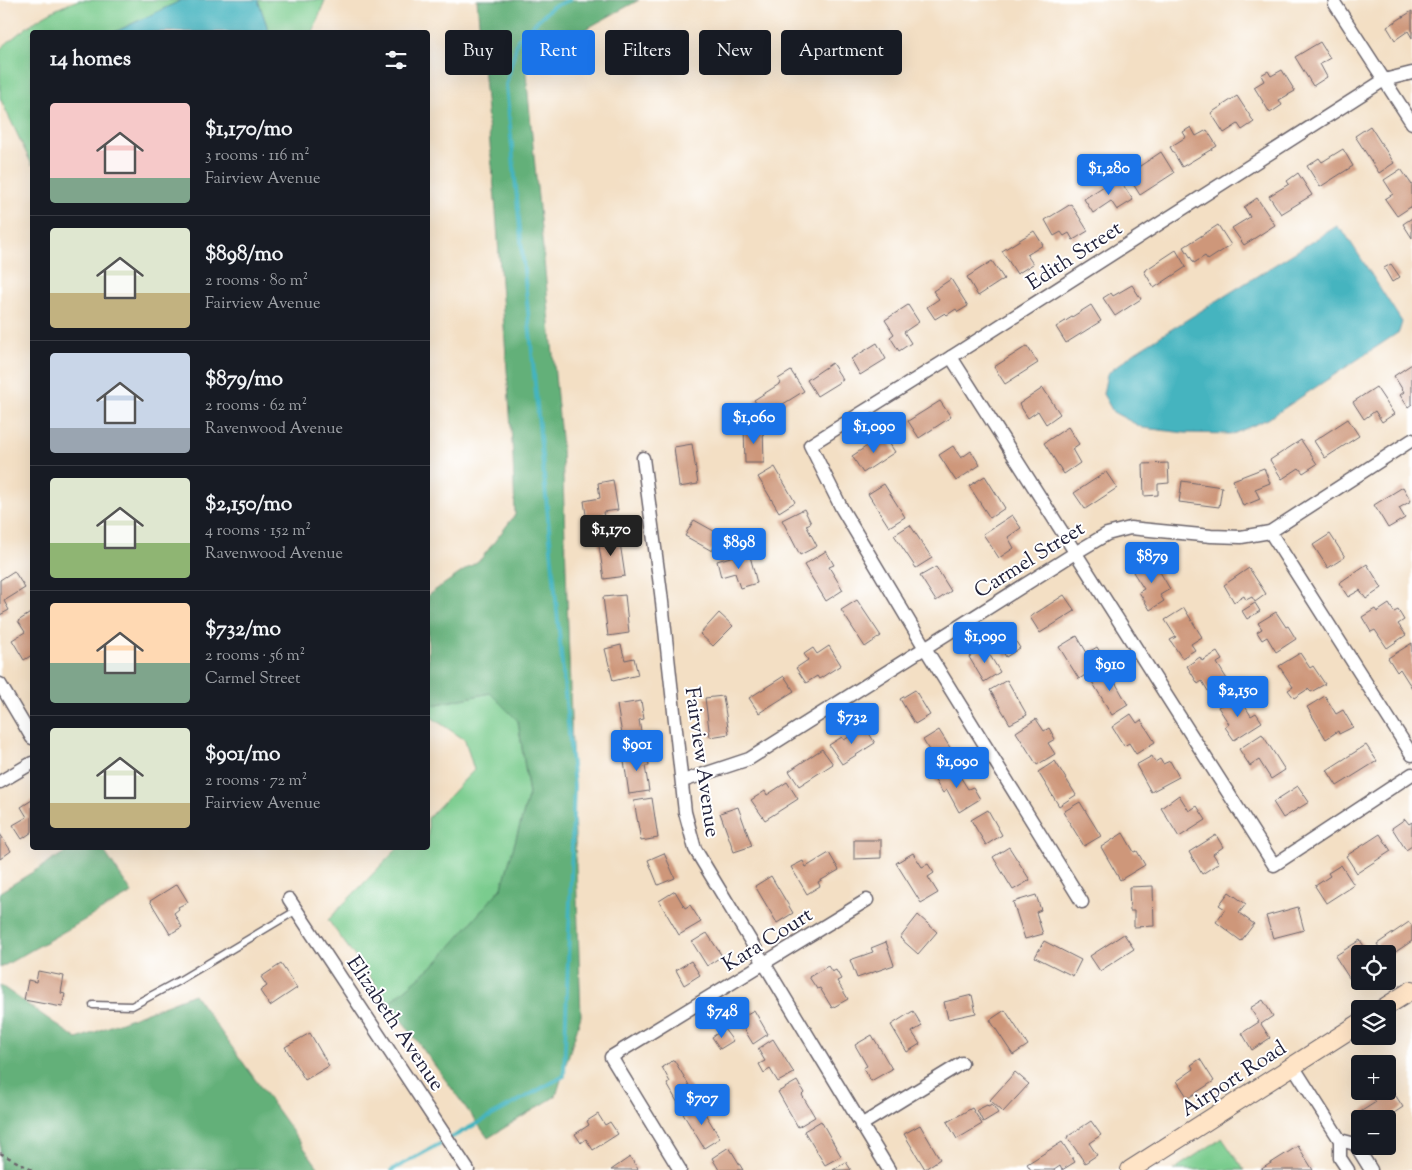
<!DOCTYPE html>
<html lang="en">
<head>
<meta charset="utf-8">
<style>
  :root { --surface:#171b24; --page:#20242c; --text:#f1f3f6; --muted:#9ea1a6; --line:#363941; --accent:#1a73e8 }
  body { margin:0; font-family:"Sorts Mill Goudy",serif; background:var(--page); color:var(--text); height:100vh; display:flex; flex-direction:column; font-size:19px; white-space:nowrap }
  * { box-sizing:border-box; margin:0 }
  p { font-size:16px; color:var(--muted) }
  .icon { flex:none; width:28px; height:28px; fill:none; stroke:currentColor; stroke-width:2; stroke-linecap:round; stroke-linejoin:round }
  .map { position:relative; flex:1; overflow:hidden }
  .sheet { position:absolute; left:30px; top:30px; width:400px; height:820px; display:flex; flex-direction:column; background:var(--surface); border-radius:5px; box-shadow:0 5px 20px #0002 }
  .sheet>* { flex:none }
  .top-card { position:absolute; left:445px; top:30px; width:475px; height:45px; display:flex; gap:10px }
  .controls { position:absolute; left:1351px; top:945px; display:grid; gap:10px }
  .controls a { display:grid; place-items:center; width:45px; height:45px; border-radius:5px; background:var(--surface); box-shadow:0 5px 20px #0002; font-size:25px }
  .price { position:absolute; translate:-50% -42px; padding:0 11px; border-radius:5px; background:var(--accent); color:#fff; font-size:16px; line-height:32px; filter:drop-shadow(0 1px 2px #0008) }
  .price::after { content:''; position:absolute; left:50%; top:30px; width:15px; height:11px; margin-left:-8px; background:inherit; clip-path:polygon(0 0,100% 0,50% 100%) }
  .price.on { background:#222; color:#fff }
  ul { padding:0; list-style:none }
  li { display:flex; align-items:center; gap:15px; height:125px; padding:0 20px }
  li+li { border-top:1px solid var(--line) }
  li span { display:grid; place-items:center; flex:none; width:140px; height:100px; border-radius:5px; color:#555 }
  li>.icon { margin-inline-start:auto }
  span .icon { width:60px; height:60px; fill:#fffc; stroke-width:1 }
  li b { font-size:21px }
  h2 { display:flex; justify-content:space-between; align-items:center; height:60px; padding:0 20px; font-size:21px }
  .pill { padding:0 18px; border-radius:5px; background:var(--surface); box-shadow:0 5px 20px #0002; font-size:18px; line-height:45px }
  .pill.on { background:var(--accent); color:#fff }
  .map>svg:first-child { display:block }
  .green { fill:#7acc8e; stroke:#4e7764 }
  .forest { fill:#63b079; stroke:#42695a }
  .water { fill:#45b4bf; stroke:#346b7d }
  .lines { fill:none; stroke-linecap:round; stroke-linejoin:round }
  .stream { stroke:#45b4bf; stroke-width:4 }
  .building { fill:#ce977a }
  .service-casing { stroke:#6b646b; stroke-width:9 }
  .minor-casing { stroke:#6b646b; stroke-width:15 }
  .secondary-casing { stroke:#6b646b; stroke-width:20 }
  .path { stroke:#6b646b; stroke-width:2.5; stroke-dasharray:4 4; stroke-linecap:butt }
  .service { stroke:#fff; stroke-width:6 }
  .minor { stroke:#fff; stroke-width:12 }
  .secondary { stroke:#ffe4c6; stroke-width:18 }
  .labels { text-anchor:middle; stroke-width:4; stroke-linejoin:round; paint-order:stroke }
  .street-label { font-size:21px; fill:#22223b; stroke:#fff }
</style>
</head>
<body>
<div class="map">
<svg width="1412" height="1170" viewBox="0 0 1412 1170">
  <rect width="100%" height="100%" fill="#fff"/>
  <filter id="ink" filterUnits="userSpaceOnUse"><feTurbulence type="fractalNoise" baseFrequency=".02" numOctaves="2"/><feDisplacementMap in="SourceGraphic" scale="10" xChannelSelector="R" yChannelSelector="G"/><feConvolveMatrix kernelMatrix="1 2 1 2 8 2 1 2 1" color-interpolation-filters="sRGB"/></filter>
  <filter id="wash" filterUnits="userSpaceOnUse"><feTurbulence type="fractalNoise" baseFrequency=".0096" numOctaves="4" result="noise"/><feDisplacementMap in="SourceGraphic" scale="20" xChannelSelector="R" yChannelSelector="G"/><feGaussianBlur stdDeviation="1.12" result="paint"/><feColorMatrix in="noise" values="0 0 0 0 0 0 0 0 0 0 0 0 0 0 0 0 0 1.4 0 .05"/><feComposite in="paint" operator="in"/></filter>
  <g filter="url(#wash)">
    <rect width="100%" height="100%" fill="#f3dfc4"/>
    <g class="green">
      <path d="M 79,0 L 182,0 L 115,32 L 32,32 L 32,165 L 0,98 L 0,49 C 24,28 48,10 79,0 Z"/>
      <polygon points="258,0 325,0 313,32 269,32"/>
      <polygon points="490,693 518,721 529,794 502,887 437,963 389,1003 328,920 398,848 428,848 428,818 474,770 465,740 428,715 428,706"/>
      <polygon points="1222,1138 1244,1170 1173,1170"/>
    </g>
    <g class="forest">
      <polygon points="477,0 639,0 525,62 562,448 581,1016 556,1096 488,1138 389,1003 437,962 502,887 529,794 518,721 490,693 428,706 428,595 481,559 515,515 513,457 496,211"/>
      <polygon points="72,848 102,848 132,893 0,968 0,892"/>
      <polygon points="0,985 77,1039 194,994 320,1170 0,1170"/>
    </g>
    <g class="water">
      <polygon points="182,0 258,0 269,32 115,32"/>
      <polygon points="1337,226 1346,235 1402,322 1399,332 1268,419 1233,434 1185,433 1143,428 1113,412 1103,394 1107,374 1135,352"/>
    </g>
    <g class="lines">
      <polyline class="stream" points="392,1170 564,1076 574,786 506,85 518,39 552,7 570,0"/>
    </g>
    <g id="blocks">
      <g class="building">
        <polygon points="1412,11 1412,38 1408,31 1395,40 1387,27"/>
        <polygon points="1320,42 1330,58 1320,64 1327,77 1313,86 1295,57"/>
        <polygon points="1282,70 1295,91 1279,100 1282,105 1270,113 1254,87 1264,81 1261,75 1268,71 1271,76"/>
        <polygon points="1237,96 1254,122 1242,130 1238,124 1224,133 1211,113"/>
        <polygon points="1370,126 1394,163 1379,173 1355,136"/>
        <polygon points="1191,127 1196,136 1207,130 1217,146 1182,167 1170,147 1186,137 1183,132"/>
        <polygon points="1343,149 1353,166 1320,187 1307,166 1319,158 1322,162"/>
        <polygon points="1161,152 1174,173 1140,195 1130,179 1140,173 1137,168"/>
        <polygon points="1401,169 1412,185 1412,206 1397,216 1385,199 1393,194 1384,180"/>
        <polygon points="1298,173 1312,195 1281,214 1269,196 1289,184 1287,181"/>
        <polygon points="1118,177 1133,200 1117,210 1111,201 1093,213 1084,199"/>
        <polygon points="1257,198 1275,225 1244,245 1232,228 1250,217 1244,207"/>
        <polygon points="1071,204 1088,231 1073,240 1069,233 1064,236 1061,232 1054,236 1045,220"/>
        <polygon points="1412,218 1412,238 1403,224"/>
        <polygon points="1218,225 1231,245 1208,260 1205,256 1194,263 1184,247"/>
        <polygon points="1034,231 1043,245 1027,255 1033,264 1017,274 1002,251"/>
        <polygon points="1176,250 1186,267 1154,288 1144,271"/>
        <polygon points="992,261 1004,279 978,296 967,277"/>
        <polygon points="1391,264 1400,277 1392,282 1384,268"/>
        <polygon points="951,279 968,306 958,312 956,309 947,315 945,313 935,319 927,307 939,299 933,291"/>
        <polygon points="1132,285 1141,299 1115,316 1103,298 1111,293 1113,296"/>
        <polygon points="908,305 919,322 904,332 911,343 899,351 890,337 894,334 885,320"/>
        <polygon points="1091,305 1101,321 1066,343 1056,327"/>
        <polygon points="877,343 886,359 860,375 851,359"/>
        <polygon points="1027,346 1038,363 1005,384 994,367"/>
        <polygon points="832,363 843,380 817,396 807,380"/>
        <polygon points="1412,364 1412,404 1408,407 1400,395 1404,392 1394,376"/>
        <polygon points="791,371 804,391 764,416 754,400 781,383 778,379"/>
        <polygon points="1376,387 1394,414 1382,422 1375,411 1364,419 1353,402"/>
        <polygon points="1043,388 1060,414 1046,424 1038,411 1028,418 1019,404"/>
        <polygon points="940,401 951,417 919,438 908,421"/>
        <polygon points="1348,419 1359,436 1325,458 1314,441"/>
        <polygon points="763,426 764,463 745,463 744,427"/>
        <polygon points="1068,427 1079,444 1072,449 1080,463 1064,474 1044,443"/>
        <polygon points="884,435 895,452 863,473 852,456"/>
        <polygon points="1301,440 1317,464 1303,473 1299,468 1282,479 1270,460"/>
        <polygon points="692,444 698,484 679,487 674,447"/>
        <polygon points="953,446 961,458 971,451 980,465 956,481 939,455"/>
        <polygon points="1168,463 1169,483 1158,484 1158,495 1144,496 1143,464"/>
        <polygon points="775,467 795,502 779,512 758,477"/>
        <polygon points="1264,468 1270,483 1255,489 1260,499 1243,506 1233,480"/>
        <polygon points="1106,472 1117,488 1085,509 1074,493"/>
        <polygon points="985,476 1005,508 990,518 969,486"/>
        <polygon points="613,480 618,510 603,512 606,526 588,529 584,501 600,498 598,483"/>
        <polygon points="1182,481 1222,487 1219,507 1179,502"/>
        <polygon points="884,484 905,517 889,527 868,494"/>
        <polygon points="1403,487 1411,501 1399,508 1405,518 1388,528 1374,505"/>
        <polygon points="804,509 811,523 806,525 817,546 800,555 782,520"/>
        <polygon points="1012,515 1021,528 1008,537 1014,548 999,558 983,534"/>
        <polygon points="694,520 721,535 712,551 685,536"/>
        <polygon points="910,525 932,558 916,568 894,535"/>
        <polygon points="1330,534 1345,557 1328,568 1313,545"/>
        <polygon points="619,536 625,576 604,579 598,539"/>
        <polygon points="826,551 834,565 829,567 843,590 826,601 804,565"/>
        <polygon points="734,556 735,560 750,556 757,583 740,588 735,573 721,577 717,561"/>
        <polygon points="1153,560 1170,589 1160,595 1164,601 1150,610 1139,592 1144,589 1133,572"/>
        <polygon points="1367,564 1382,588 1366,599 1360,590 1348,597 1339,583"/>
        <polygon points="936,567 951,591 936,601 920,576"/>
        <polygon points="1249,568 1266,594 1255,602 1252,597 1246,600 1244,596 1234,602 1224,585"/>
        <polygon points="14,571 25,588 4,601 9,610 0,615 0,580"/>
        <polygon points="625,595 629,633 608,636 603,597"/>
        <polygon points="1064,595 1075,611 1040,633 1030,617"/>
        <polygon points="857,600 881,636 865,647 841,610"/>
        <polygon points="1255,603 1260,611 1247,619 1242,611"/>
        <polygon points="1389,604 1394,612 1398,610 1404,620 1398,624 1406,635 1387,648 1375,630 1371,632 1362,617 1375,609 1377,612"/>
        <polygon points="1184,608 1202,637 1191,644 1195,650 1182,658 1170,640 1176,637 1165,620"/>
        <polygon points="32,612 32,655 24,660 12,640 25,632 18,621"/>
        <polygon points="1276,612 1286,627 1288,626 1296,639 1276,652 1267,637 1262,640 1257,632 1262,629 1258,623"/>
        <polygon points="719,613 733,626 713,646 700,634"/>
        <polygon points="1010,632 1020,648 1006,657 996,640"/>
        <polygon points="1077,636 1087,653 1097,647 1106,662 1079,679 1059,647"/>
        <polygon points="1412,643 1412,688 1400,669 1397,672 1388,658"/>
        <polygon points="621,645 625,660 634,658 638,675 613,681 605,649"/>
        <polygon points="829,646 841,665 819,679 817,676 806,683 796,668 808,660 804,654 813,648 817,654"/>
        <polygon points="985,647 1000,672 984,682 969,657"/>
        <polygon points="1217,652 1222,660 1217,663 1230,684 1211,696 1202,681 1198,684 1187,666 1200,657 1202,661"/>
        <polygon points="1300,653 1310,668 1313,666 1325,684 1311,692 1308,689 1294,698 1288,690 1293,687 1279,666"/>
        <polygon points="1110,669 1117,681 1115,682 1128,705 1112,715 1091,680"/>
        <polygon points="784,676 794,691 759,713 749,698"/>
        <polygon points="1007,680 1027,715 1010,724 990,690"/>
        <polygon points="915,690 930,715 915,724 900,699"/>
        <polygon points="1238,695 1251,716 1256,713 1262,722 1234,740 1225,727 1229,724 1218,707"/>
        <polygon points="723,696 729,734 710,737 705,698"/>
        <polygon points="1325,696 1336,714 1343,710 1353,727 1339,734 1338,731 1326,739 1307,707"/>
        <polygon points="641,701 644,719 639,720 643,743 624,746 617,705"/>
        <polygon points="1131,714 1137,723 1141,720 1155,742 1136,754 1129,743 1124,746 1112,727"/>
        <polygon points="1036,719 1044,731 1049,728 1055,739 1048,743 1055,754 1037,765 1016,732"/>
        <polygon points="865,727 875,743 842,764 829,745 842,737 844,740"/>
        <polygon points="939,730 954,754 937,764 923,740"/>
        <polygon points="1262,734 1285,770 1271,779 1259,760 1250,766 1239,749"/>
        <polygon points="1366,745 1377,761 1337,786 1327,770"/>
        <polygon points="822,749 833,764 799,786 789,771"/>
        <polygon points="647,751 649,766 645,766 649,791 629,794 623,754"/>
        <polygon points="1152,756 1155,762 1160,759 1163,764 1170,761 1179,777 1151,792 1136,765"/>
        <polygon points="1055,761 1076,795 1059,806 1038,772"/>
        <polygon points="954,767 968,789 973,787 980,799 959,812 947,790 943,793 934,779"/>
        <polygon points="787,782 798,799 765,820 751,800 765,791 767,795"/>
        <polygon points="1298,786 1309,802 1283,818 1273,802"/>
        <polygon points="1179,795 1189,811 1197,806 1206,820 1179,837 1161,808"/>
        <polygon points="652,798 658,838 641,841 634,801"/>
        <polygon points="32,800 32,832 22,839 13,825 27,817 21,807"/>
        <polygon points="1080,802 1101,836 1084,846 1063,812"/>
        <polygon points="738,807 752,846 734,852 720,813"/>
        <polygon points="988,810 1002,835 986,845 971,820"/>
        <polygon points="1405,819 1409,824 1412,822 1412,846 1406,850 1392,828"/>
        <polygon points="1123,833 1134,852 1137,851 1145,865 1120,880 1101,847"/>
        <polygon points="0,834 11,851 0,859"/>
        <polygon points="1380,834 1391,851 1357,873 1346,856"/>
        <polygon points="1216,835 1223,847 1213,854 1219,863 1202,874 1189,852"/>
        <polygon points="854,840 881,840 881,858 854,859"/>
        <polygon points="1009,847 1030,880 1013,890 993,857"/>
        <polygon points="664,853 675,878 658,885 648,860"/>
        <polygon points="829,853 839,870 818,882 820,886 807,894 791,867 803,861 806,867"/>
        <polygon points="913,853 922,867 928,864 934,873 928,877 938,893 921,903 896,863"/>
        <polygon points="1341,865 1354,885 1326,903 1315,886 1330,876 1328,873"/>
        <polygon points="771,876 793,913 777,923 755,886"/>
        <polygon points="177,884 188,902 178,907 179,909 174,913 182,927 170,934 150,901"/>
        <polygon points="1153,886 1154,926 1134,927 1134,911 1130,911 1129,887"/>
        <polygon points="675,891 685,908 690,905 701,922 679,935 659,901"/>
        <polygon points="1229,892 1246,904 1239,913 1254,924 1241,941 1216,922 1225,909 1219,905"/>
        <polygon points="1036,895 1041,910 1036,912 1043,934 1025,939 1013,902"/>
        <polygon points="1298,907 1304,930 1273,938 1266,916"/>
        <polygon points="918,915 937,932 918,954 900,938"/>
        <polygon points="1409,922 1412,926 1412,941 1388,957 1388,954 1383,954 1377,944"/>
        <polygon points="707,933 722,956 707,966 692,942"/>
        <polygon points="1124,934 1134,949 1100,971 1090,956"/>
        <polygon points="1360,940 1369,954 1360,954 1360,962 1356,965 1360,970 1360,975 1351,981 1335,956"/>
        <polygon points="1044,941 1081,960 1073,976 1035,957"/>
        <polygon points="886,942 894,965 857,978 850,960 873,952 871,948"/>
        <polygon points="691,961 700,975 684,985 676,970"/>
        <polygon points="281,964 297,988 270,1006 260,991 267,986 261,977"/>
        <polygon points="828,966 832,972 836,970 841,979 837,981 848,999 832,1008 820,988 817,989 809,977"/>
        <polygon points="38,971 64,976 61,993 65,994 62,1007 24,1000 28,980 36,982"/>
        <polygon points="972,995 976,1013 948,1019 944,1002"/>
        <polygon points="1263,1000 1273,1016 1261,1024 1270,1038 1252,1050 1242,1033 1259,1022 1250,1008"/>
        <polygon points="754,1010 768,1034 753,1044 738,1019"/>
        <polygon points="1005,1010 1028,1045 1013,1055 990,1020"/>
        <polygon points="913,1011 922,1026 912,1032 920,1044 907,1052 891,1025"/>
        <polygon points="724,1029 733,1041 720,1049 712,1037"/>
        <polygon points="310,1033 329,1066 305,1080 285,1047"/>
        <polygon points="872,1035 892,1069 871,1081 863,1068 867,1066 855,1045"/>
        <polygon points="773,1039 794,1073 778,1082 770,1069 764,1073 759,1064 765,1061 758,1049"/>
        <polygon points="1200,1059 1214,1081 1188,1098 1177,1081 1194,1069 1191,1065"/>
        <polygon points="674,1060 695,1095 679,1105 667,1084 670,1082 662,1067"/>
        <polygon points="1015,1072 1029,1084 1003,1112 990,1100"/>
        <polygon points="797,1081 804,1093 802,1095 815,1117 798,1127 778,1092"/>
        <polygon points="1390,1087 1403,1107 1385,1119 1360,1119 1357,1114 1376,1102 1373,1098 1384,1091 1388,1091 1388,1089"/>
        <polygon points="699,1104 720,1138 704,1148 683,1114"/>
        <polygon points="992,1104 998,1113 983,1122 977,1110 987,1105 988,1106"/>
        <polygon points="972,1108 982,1124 957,1139 947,1122"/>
        <polygon points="598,1114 605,1125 610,1122 618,1134 593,1150 586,1139 581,1143 575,1134 589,1125 587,1121"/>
        <polygon points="821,1121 841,1156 825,1165 804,1131"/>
        <polygon points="1091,1121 1101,1135 1089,1143 1097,1155 1085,1163 1067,1137"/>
        <polygon points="920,1125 940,1159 925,1169 904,1134"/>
        <polygon points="1062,1142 1075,1162 1062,1170 1060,1166 1054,1170 1031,1170 1027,1164"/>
        <polygon points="1298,1146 1313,1170 1260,1170"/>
        <polygon points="729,1147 743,1170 719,1170 712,1158"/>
        <polygon points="630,1157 638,1169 637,1170 611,1170"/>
        <polygon points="846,1162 851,1170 833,1170"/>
      </g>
    </g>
  </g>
  <g filter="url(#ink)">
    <use href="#blocks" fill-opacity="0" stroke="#6b646b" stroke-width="1"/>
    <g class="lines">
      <g class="service-casing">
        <polyline id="service" points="93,1005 132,1006 180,980 297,910"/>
      </g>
      <g class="minor-casing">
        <g id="minor">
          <polyline points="1335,4 1412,123"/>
          <polyline points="951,357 1274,865 1412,774"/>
          <polyline points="643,458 661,593 685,812 695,849 889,1170"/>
          <polyline points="1270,532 1412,755"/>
          <polyline points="0,684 32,738"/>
          <polyline points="683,781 749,759 1075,553 1107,534 1130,528 1211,536 1241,537 1270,532 1412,440"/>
          <polyline points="0,782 32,763"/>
          <polyline points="289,899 468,1170"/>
          <polyline points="1082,902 925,648 842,509 810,445 951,357 1384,80 1412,73"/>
          <polyline points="1293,1066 1340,1140 1340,1158 1348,1170"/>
          <polyline points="861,1125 962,1063"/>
          <polyline points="1340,1140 1355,1144 1371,1170"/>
          <polyline points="680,1170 611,1057 867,900"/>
        </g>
      </g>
      <g class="secondary-casing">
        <g id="secondary">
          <polyline points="1382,1009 1412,990"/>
          <polyline points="1130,1170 1360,1023"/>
        </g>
      </g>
      <polyline class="path" points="0,1153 32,1170"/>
      <use href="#service" class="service"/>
      <use href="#minor" class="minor"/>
      <use href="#secondary" class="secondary"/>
    </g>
  </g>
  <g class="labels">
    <g class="street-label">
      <text transform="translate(1074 255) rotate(-33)" y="7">Edith Street</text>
      <text transform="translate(1029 559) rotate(-32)" y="7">Carmel Street</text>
      <text transform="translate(703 762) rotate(82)" y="7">Fairview Avenue</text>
      <text transform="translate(767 939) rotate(-32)" y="7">Kara Court</text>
      <text transform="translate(396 1023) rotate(56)" y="7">Elizabeth Avenue</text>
      <text transform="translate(1233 1078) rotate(-33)" y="7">Airport Road</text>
    </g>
  </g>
</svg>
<div class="controls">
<a><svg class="icon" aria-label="locate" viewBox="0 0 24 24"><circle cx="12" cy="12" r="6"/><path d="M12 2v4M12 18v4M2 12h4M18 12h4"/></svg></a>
<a><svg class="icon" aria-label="layers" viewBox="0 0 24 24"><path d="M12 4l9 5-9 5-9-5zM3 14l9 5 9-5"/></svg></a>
<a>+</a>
<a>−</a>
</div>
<b class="price" style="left:1109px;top:196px">$1,280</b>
<b class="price" style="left:754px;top:445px">$1,060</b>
<b class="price" style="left:874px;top:454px">$1,090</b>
<b class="price on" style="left:611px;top:557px">$1,170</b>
<b class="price" style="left:739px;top:570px">$898</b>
<b class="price" style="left:1152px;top:584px">$879</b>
<b class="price" style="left:985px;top:664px">$1,090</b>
<b class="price" style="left:1110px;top:692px">$910</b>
<b class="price" style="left:1238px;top:718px">$2,150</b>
<b class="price" style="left:852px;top:745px">$732</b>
<b class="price" style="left:637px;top:772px">$901</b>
<b class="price" style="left:957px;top:789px">$1,090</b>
<b class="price" style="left:722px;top:1039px">$748</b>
<b class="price" style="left:702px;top:1126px">$707</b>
<div class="top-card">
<a class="pill">Buy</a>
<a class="pill on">Rent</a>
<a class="pill">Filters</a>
<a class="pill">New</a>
<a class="pill">Apartment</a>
</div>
<section class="sheet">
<h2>14 homes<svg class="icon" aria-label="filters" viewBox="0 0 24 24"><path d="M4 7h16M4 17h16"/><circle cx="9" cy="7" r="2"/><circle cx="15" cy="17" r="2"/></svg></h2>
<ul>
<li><span style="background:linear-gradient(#f6c9c9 75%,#7fa58c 0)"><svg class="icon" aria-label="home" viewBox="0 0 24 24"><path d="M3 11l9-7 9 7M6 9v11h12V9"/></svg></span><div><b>$1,170/mo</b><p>3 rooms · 116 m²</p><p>Fairview Avenue</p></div></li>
<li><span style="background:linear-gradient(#dfe7d0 65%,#c2b280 0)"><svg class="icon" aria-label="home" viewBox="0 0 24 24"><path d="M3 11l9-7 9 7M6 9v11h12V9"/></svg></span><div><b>$898/mo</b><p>2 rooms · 80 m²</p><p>Fairview Avenue</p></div></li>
<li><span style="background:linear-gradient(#c9d6e8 75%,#9aa5b1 0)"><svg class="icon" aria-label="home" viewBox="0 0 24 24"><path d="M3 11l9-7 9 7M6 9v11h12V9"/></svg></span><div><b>$879/mo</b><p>2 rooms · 62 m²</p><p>Ravenwood Avenue</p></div></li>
<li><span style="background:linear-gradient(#dfe7d0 65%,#8fb573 0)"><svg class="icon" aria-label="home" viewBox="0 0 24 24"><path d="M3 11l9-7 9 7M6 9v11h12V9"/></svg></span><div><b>$2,150/mo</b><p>4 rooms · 152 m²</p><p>Ravenwood Avenue</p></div></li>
<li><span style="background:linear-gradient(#ffd9b3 60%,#7fa58c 0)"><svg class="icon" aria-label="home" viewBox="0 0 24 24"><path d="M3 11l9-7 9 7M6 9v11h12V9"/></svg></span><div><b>$732/mo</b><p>2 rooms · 56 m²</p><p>Carmel Street</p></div></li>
<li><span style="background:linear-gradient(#dfe7d0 75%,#c2b280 0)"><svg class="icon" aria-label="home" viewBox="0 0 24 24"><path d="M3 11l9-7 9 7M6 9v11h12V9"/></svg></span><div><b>$901/mo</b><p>2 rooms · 72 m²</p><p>Fairview Avenue</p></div></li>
</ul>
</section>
</div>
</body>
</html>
